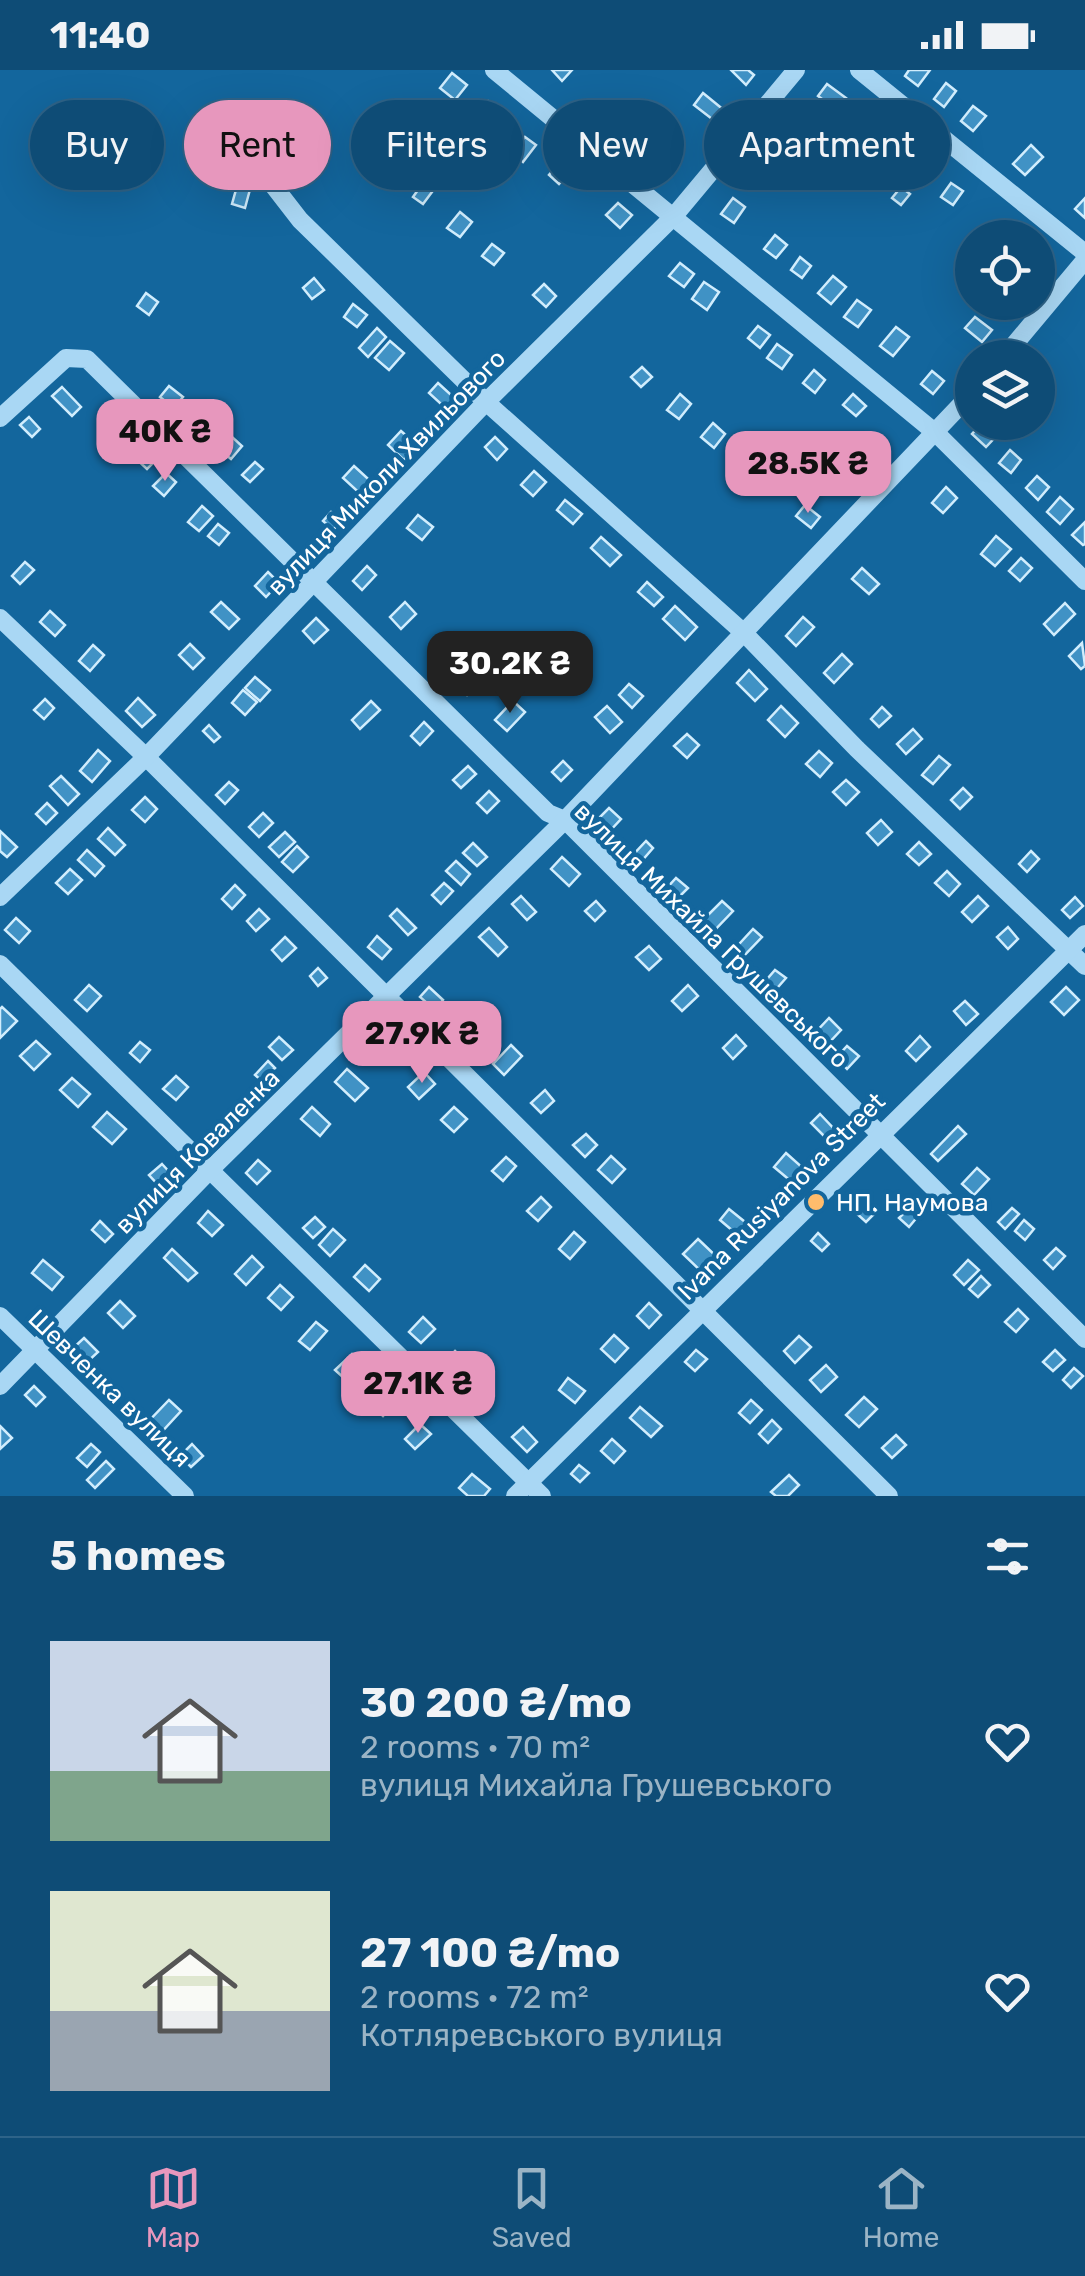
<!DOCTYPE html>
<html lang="en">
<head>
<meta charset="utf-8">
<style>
  :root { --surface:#0e4c76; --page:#17537b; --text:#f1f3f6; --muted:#9bb4c5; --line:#2e6388; --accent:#e797bd }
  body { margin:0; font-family:Rubik,sans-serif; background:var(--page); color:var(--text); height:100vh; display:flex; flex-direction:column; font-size:38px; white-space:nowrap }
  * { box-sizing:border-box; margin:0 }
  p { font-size:32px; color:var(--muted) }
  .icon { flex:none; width:55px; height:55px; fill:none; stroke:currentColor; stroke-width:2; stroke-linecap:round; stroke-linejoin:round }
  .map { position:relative; height:1426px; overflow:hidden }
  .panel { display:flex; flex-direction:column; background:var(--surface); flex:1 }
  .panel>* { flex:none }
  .hud { position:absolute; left:30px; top:30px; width:1025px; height:90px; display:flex; gap:20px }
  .buttons { position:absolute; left:955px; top:150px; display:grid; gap:20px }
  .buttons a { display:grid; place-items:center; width:100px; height:100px; border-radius:50%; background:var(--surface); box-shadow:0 10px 40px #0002,0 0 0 2px var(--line); font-size:50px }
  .price { position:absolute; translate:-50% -85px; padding:0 22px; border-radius:20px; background:var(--accent); color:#111; font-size:32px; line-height:65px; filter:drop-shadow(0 2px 5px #0008) }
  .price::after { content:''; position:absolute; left:50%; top:60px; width:30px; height:22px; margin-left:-15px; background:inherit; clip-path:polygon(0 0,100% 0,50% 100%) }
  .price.on { background:#222; color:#fff }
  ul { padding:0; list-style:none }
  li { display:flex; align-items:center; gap:30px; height:250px; padding:0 50px }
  li span { display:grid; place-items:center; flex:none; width:280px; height:200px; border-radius:0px; color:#555 }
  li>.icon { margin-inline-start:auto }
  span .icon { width:120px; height:120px; fill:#fffc; stroke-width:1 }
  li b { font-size:42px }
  h2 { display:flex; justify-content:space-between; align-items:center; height:120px; padding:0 50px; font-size:42px }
  .pill { padding:0 35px; border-radius:45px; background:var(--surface); box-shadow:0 10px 40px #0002,0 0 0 2px var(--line); font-size:35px; line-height:90px }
  .pill.on { background:var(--accent); color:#111 }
  .status { display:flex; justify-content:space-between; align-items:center; height:70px; padding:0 50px; background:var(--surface); direction:ltr }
  .status svg { height:28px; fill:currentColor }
  .dock { display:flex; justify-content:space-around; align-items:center; height:140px; border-top:2px solid var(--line); background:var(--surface); font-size:28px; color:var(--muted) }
  .dock a { display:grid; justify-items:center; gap:5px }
  .dock .on { color:var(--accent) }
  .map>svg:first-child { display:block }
  .building { fill:#4092c5; stroke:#d1edfd; stroke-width:2.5 }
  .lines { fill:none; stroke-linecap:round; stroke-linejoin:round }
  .minor { stroke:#a9d7f4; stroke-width:18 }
  .poi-dot { fill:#ffbc6c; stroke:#13669d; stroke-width:4 }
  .labels { text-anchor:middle; stroke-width:9; stroke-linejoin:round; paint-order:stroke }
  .street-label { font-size:25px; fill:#fff; stroke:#13669d }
  .poi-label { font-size:25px; fill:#fff; stroke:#13669d; text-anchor:start }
</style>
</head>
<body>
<div class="status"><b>11:40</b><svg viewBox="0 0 49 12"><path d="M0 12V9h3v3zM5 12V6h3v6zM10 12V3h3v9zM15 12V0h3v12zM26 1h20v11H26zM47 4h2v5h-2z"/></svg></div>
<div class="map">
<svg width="1085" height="1426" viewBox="0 0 1085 1426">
  <rect width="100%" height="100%" fill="#13669d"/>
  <g class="building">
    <polygon points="552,0 572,0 562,11"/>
    <polygon points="731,0 748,0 754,5 746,15"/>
    <polygon points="909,0 930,0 918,16 905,6"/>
    <polygon points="452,3 467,15 455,30 440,18"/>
    <polygon points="946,13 956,21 944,37 934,29"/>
    <polygon points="827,14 846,28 837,40 818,26"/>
    <polygon points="703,23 725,41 716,52 694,35"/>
    <polygon points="488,31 500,41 489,54 477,44"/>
    <polygon points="614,32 626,41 614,56 602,47"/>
    <polygon points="973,36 986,46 973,61 961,51"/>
    <polygon points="799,45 813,57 806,66 791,54"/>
    <polygon points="867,51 878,58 867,74 856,66"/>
    <polygon points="378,58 388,66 379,77 369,69"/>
    <polygon points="525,67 536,75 523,92 512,83"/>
    <polygon points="898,71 909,80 896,97 884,88"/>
    <polygon points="1031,75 1043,87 1025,105 1013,94"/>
    <polygon points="773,81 792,96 782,108 763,93"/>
    <polygon points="388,83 402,94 391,109 376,98"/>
    <polygon points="560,92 571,101 559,114 549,105"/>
    <polygon points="239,109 252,112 245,138 232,134"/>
    <polygon points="425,110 435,118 423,134 413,127"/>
    <polygon points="951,113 963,121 953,135 941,127"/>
    <polygon points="901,117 910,124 901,135 892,128"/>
    <polygon points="733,128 745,137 734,153 721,144"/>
    <polygon points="1085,128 1085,148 1075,139"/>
    <polygon points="618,133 632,145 620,158 606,145"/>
    <polygon points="460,142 472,152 460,167 447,158"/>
    <polygon points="775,165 787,175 776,188 764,179"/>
    <polygon points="492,174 504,183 494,195 482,186"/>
    <polygon points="1038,182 1050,191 1039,205 1038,204"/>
    <polygon points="800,187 811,196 802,208 791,200"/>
    <polygon points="680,193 694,204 684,217 669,206"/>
    <polygon points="833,206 846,217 831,234 818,223"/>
    <polygon points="314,208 324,220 312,229 303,218"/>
    <polygon points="704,212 719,222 707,240 692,229"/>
    <polygon points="544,214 556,226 546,237 533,225"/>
    <polygon points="146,223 158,232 149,245 137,236"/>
    <polygon points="857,230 871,240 858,257 844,247"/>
    <polygon points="353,234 367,245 357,257 344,247"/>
    <polygon points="975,247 992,260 982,272 965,258"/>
    <polygon points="758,256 770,265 760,278 748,268"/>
    <polygon points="896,257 909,267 893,286 880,276"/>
    <polygon points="377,258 386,267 368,287 359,278"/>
    <polygon points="390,271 404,283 389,300 375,288"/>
    <polygon points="777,274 792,285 782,299 767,288"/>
    <polygon points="642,297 652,307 641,317 631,307"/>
    <polygon points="814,300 825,310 815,323 803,313"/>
    <polygon points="932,301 944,311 933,324 921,314"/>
    <polygon points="438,313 461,334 452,344 429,323"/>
    <polygon points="169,316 183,327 174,338 160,327"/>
    <polygon points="62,317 81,337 72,346 52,326"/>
    <polygon points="680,324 691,334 679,349 667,340"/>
    <polygon points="853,324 866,336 856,346 843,335"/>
    <polygon points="194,333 203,342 195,351 186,343"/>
    <polygon points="29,347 40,359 32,367 20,355"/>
    <polygon points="983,352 999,352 1004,358 986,377 972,364"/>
    <polygon points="713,353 725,364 714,378 701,367"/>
    <polygon points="216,355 225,363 213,375 204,368"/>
    <polygon points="401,361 417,375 404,390 388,375"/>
    <polygon points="232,367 242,376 231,389 220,380"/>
    <polygon points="495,367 507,379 497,390 485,377"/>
    <polygon points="143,376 157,389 147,399 133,386"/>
    <polygon points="1010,380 1021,390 1011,403 999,393"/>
    <polygon points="753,381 766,392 752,409 739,399"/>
    <polygon points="255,392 263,399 250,412 242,405"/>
    <polygon points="354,396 377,417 366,429 343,408"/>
    <polygon points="534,401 546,412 533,426 521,415"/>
    <polygon points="166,403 176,412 164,426 153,416"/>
    <polygon points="1037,406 1049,417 1038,430 1026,418"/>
    <polygon points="946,417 957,428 943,443 932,433"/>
    <polygon points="1060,427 1073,439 1060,454 1047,442"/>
    <polygon points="565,430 582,444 573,454 557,440"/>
    <polygon points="805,435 820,447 811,458 796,446"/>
    <polygon points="202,436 213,446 199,461 188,452"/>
    <polygon points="331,442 341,451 333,460 323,451"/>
    <polygon points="418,445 433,457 422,470 407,458"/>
    <polygon points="1085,452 1085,474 1083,475 1072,465"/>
    <polygon points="218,454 229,463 219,475 208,466"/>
    <polygon points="996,466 1011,479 995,496 981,484"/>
    <polygon points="601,467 621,485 610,496 591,478"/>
    <polygon points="1021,488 1032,498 1020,511 1009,501"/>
    <polygon points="25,492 34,500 20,514 12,506"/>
    <polygon points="367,496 376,505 362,520 353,511"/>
    <polygon points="862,498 879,514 869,524 852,509"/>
    <polygon points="268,502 279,513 266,527 255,516"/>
    <polygon points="647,512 663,527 654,536 638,522"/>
    <polygon points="221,532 239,549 229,559 211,542"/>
    <polygon points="405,532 416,544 401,559 390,547"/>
    <polygon points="1065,533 1075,544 1054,565 1044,554"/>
    <polygon points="675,536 697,557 685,570 663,549"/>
    <polygon points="50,541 65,555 55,566 40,552"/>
    <polygon points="803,547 814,557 796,576 786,566"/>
    <polygon points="316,548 328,560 314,573 303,561"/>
    <polygon points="1082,573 1085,596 1081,599 1069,586"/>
    <polygon points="190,574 204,588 193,599 179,585"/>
    <polygon points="93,575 104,585 90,601 79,591"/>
    <polygon points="462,583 471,592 461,603 452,594"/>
    <polygon points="842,584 852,594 834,613 824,603"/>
    <polygon points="476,599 484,606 467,625 459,617"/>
    <polygon points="749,600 767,619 755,631 737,613"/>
    <polygon points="255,607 270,620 260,631 245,618"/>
    <polygon points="629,614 643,626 632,638 619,625"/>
    <polygon points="243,620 257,632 245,645 232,633"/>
    <polygon points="138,628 155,645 142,657 126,641"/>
    <polygon points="45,629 54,638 44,649 34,640"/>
    <polygon points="371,631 380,640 360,659 352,650"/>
    <polygon points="513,631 525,642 507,661 495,650"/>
    <polygon points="607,636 622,652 610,663 595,647"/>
    <polygon points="781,636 798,653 785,667 768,650"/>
    <polygon points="882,637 891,646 879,657 871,649"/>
    <polygon points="424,652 433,661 420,675 411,666"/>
    <polygon points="209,655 220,667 214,672 203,661"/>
    <polygon points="913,659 922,669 906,684 897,674"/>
    <polygon points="687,664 699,675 687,688 674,676"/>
    <polygon points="98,680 110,691 92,712 80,701"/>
    <polygon points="819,681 832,693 820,707 806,694"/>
    <polygon points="939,686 950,695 933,714 922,705"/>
    <polygon points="563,691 572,700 561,711 552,702"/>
    <polygon points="468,696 476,704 461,718 453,710"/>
    <polygon points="61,706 79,724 68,735 50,716"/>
    <polygon points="846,710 859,722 846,735 833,722"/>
    <polygon points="229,712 238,720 225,734 216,725"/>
    <polygon points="963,718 972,727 960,739 951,730"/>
    <polygon points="489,721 499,731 487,743 477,733"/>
    <polygon points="145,727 157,739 145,752 132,740"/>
    <polygon points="47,733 57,743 46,754 36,744"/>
    <polygon points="609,738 621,749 608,763 596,751"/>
    <polygon points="263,743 273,753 259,767 249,757"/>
    <polygon points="881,750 892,762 878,775 867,763"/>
    <polygon points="108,758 125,775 115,785 98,769"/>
    <polygon points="0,761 17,777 7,787 0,781"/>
    <polygon points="285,762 295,772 279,787 269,777"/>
    <polygon points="646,771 653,778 640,793 632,786"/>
    <polygon points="919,772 931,784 919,795 907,784"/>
    <polygon points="473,773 487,787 477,796 463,783"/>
    <polygon points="297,776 308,787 293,802 282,792"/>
    <polygon points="87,780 104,796 95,806 78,790"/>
    <polygon points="1031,781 1039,789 1027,802 1019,794"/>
    <polygon points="562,787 580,804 569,816 551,799"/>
    <polygon points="456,791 470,804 461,815 446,801"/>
    <polygon points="70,799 82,810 68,824 56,813"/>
    <polygon points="947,801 960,814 949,826 935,813"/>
    <polygon points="676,808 688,818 676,830 665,820"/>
    <polygon points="444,813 453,821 441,834 432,825"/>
    <polygon points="235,815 245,825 232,839 222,829"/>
    <polygon points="521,826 536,842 527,850 512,834"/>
    <polygon points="978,826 988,836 972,852 962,842"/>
    <polygon points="1075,827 1083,836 1070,848 1062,840"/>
    <polygon points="596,831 605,841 595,851 585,841"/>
    <polygon points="722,831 733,841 711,864 700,853"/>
    <polygon points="259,839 269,849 256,861 247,851"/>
    <polygon points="397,839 416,858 408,865 390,846"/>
    <polygon points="16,848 30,861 19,873 5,860"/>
    <polygon points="1008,857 1018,869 1008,879 997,867"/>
    <polygon points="489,858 507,877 498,886 479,867"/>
    <polygon points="753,859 762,867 738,892 730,884"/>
    <polygon points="377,866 391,879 382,889 368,877"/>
    <polygon points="285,867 296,878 282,891 272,880"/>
    <polygon points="649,876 661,889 649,900 636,887"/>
    <polygon points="318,898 327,908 318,916 310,906"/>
    <polygon points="775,900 786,908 771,925 761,916"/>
    <polygon points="89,915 101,926 87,941 75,930"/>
    <polygon points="688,915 698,926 682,941 672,931"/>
    <polygon points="429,917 443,930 435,940 420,927"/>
    <polygon points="1066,917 1079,930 1064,945 1051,932"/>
    <polygon points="965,931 978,944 966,955 954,941"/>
    <polygon points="2,937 17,951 0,968 0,939"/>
    <polygon points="829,948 841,960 825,977 813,965"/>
    <polygon points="386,961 398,973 383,988 371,976"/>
    <polygon points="736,965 746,976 733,989 723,978"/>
    <polygon points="920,966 930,977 916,991 906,981"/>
    <polygon points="279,967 293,980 282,990 269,977"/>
    <polygon points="36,971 50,984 34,1000 20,986"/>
    <polygon points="140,972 150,980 140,992 130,983"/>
    <polygon points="511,975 522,986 504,1005 493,994"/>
    <polygon points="847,976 859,986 847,999 836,988"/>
    <polygon points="268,991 275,998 262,1011 255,1005"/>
    <polygon points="347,999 368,1018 355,1031 335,1012"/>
    <polygon points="424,1002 435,1014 419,1029 408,1017"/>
    <polygon points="176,1006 188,1017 176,1030 163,1019"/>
    <polygon points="72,1008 90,1024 78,1037 60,1020"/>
    <polygon points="545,1020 554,1031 541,1043 531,1033"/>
    <polygon points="312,1037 330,1054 320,1066 301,1049"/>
    <polygon points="454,1037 467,1049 454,1062 441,1050"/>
    <polygon points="107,1042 126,1059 112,1074 93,1057"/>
    <polygon points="820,1044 836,1061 827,1069 811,1053"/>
    <polygon points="958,1056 966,1064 938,1091 931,1084"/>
    <polygon points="586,1064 597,1075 585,1087 573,1075"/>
    <polygon points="786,1083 804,1099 792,1112 774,1097"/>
    <polygon points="611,1086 625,1099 612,1113 598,1100"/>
    <polygon points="506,1087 516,1096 503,1111 492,1101"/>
    <polygon points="258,1090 270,1101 257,1114 246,1103"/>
    <polygon points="162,1094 174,1107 161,1118 149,1105"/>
    <polygon points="977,1098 989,1109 974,1125 962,1114"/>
    <polygon points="855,1122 877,1141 866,1152 845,1133"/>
    <polygon points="541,1127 551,1137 538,1151 527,1141"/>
    <polygon points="910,1137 919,1145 909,1157 899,1148"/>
    <polygon points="1012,1138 1019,1144 1005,1159 998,1152"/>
    <polygon points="729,1139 750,1156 740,1167 720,1150"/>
    <polygon points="208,1141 223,1155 212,1166 198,1153"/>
    <polygon points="315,1147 325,1157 313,1168 303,1158"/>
    <polygon points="1024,1150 1034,1159 1025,1170 1015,1161"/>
    <polygon points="100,1151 113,1164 105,1172 92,1160"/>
    <polygon points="333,1159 345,1170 330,1186 319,1175"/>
    <polygon points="574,1162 585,1172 570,1189 559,1179"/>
    <polygon points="818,1163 829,1174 822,1181 811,1171"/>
    <polygon points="698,1169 719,1189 704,1204 683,1184"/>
    <polygon points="1056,1178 1065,1186 1053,1199 1044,1190"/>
    <polygon points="172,1179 197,1203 188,1211 164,1188"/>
    <polygon points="252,1186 263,1197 246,1215 235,1204"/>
    <polygon points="43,1190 63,1207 52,1220 32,1203"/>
    <polygon points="968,1190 979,1200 964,1215 954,1205"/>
    <polygon points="365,1195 380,1209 369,1221 354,1207"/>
    <polygon points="981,1206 990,1215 978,1227 969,1219"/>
    <polygon points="280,1215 293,1227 281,1240 268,1228"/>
    <polygon points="120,1231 135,1246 123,1258 108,1243"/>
    <polygon points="649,1233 661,1245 649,1258 637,1246"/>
    <polygon points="1018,1239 1028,1249 1016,1262 1005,1252"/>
    <polygon points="423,1247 435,1259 421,1273 409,1262"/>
    <polygon points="316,1252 327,1261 310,1280 299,1271"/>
    <polygon points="614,1265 628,1278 615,1292 601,1279"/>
    <polygon points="799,1266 811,1277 795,1293 784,1281"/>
    <polygon points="84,1268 98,1282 85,1294 71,1280"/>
    <polygon points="696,1280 707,1289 695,1301 685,1292"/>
    <polygon points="1055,1280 1065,1290 1053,1301 1043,1292"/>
    <polygon points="455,1281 468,1294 455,1308 442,1294"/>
    <polygon points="352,1284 361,1294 345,1309 335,1300"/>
    <polygon points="826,1295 837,1307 821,1322 810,1310"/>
    <polygon points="1074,1298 1083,1306 1071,1318 1063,1310"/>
    <polygon points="568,1308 585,1321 575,1333 559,1320"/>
    <polygon points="34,1316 45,1327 36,1336 25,1325"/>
    <polygon points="387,1320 398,1330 383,1346 372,1336"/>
    <polygon points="864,1327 877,1339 859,1357 846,1345"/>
    <polygon points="169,1330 181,1341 158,1366 146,1354"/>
    <polygon points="751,1330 762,1340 750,1353 739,1343"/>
    <polygon points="640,1337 662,1356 651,1367 630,1348"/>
    <polygon points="772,1350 781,1359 768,1373 759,1364"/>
    <polygon points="420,1354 431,1364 415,1379 405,1369"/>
    <polygon points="0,1356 12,1368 0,1379"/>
    <polygon points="523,1357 537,1372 527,1382 512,1367"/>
    <polygon points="896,1365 906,1375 892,1388 882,1378"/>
    <polygon points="612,1369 625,1381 614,1393 601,1381"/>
    <polygon points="91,1374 100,1382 87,1397 77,1388"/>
    <polygon points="192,1374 203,1386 191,1397 180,1386"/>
    <polygon points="106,1391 114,1399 95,1418 87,1410"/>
    <polygon points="579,1395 589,1403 580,1412 571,1404"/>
    <polygon points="472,1404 490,1419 484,1426 468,1426 459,1418"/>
    <polygon points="789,1405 799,1415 788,1426 776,1426 771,1422"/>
  </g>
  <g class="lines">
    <g class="minor">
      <polyline points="494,0 937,364 1085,511"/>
      <polyline points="859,0 1085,183"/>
      <polyline points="269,110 300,150 486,332 744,563 857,679 1085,896"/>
      <polyline points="1003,288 1085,190"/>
      <polyline points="0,348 66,288 87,289 548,743 565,750 1085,1269"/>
      <polyline points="0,548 146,687 889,1426"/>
      <polyline points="0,827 146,687 486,332 674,146 796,0"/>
      <polyline points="0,894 542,1426"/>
      <polyline points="0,1246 185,1426"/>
      <polyline points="0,1316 210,1100 565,750 972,323"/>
      <polyline points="515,1426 1085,864"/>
    </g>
  </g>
  <circle class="poi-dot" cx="816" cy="1132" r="10"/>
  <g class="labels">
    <g class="street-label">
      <text transform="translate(386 402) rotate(-46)" y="9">вулиця Миколи Хвильового</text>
      <text transform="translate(712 865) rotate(44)" y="9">вулиця Михайла Грушевського</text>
      <text transform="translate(197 1081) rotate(-45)" y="9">вулиця Коваленка</text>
      <text transform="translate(781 1126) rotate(-45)" y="9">Ivana Rusiyanova Street</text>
      <text transform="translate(110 1318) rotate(44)" y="9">Шевченка вулиця</text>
    </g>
    <g class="poi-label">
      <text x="836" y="1141">НП. Наумова</text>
    </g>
  </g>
</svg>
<div class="buttons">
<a><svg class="icon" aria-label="locate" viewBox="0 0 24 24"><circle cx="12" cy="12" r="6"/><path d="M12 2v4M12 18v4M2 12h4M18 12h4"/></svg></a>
<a><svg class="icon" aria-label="layers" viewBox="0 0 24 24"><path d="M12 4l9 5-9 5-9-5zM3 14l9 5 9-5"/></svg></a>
</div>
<b class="price" style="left:165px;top:414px">40K ₴</b>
<b class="price" style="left:808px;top:446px">28.5K ₴</b>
<b class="price on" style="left:510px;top:646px">30.2K ₴</b>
<b class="price" style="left:422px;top:1016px">27.9K ₴</b>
<b class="price" style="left:418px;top:1366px">27.1K ₴</b>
<div class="hud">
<a class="pill">Buy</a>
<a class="pill on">Rent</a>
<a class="pill">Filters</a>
<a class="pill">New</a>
<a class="pill">Apartment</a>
</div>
</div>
<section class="panel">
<h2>5 homes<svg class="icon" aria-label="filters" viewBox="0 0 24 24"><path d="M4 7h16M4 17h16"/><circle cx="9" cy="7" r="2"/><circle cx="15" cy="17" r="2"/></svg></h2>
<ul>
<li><span style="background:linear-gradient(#c9d6e8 65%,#7fa58c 0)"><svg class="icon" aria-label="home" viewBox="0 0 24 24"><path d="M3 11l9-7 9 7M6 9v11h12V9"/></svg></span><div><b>30 200 ₴/mo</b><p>2 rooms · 70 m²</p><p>вулиця Михайла Грушевського</p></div><svg class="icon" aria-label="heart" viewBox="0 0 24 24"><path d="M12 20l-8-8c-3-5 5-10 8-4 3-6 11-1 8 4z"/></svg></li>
<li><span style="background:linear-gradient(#dfe7d0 60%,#9aa5b1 0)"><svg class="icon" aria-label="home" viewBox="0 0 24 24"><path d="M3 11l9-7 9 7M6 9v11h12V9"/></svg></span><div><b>27 100 ₴/mo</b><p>2 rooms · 72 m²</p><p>Котляревського вулиця</p></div><svg class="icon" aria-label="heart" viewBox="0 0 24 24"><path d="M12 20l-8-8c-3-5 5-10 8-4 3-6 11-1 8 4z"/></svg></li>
</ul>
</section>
<nav class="dock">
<a class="on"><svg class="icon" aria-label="map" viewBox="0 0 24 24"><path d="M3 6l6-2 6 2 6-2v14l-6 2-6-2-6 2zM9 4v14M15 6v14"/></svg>Map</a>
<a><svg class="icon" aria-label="saved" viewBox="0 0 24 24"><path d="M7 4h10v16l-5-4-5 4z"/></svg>Saved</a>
<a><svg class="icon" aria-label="home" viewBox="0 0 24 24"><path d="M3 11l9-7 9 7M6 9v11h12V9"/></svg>Home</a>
</nav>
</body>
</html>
